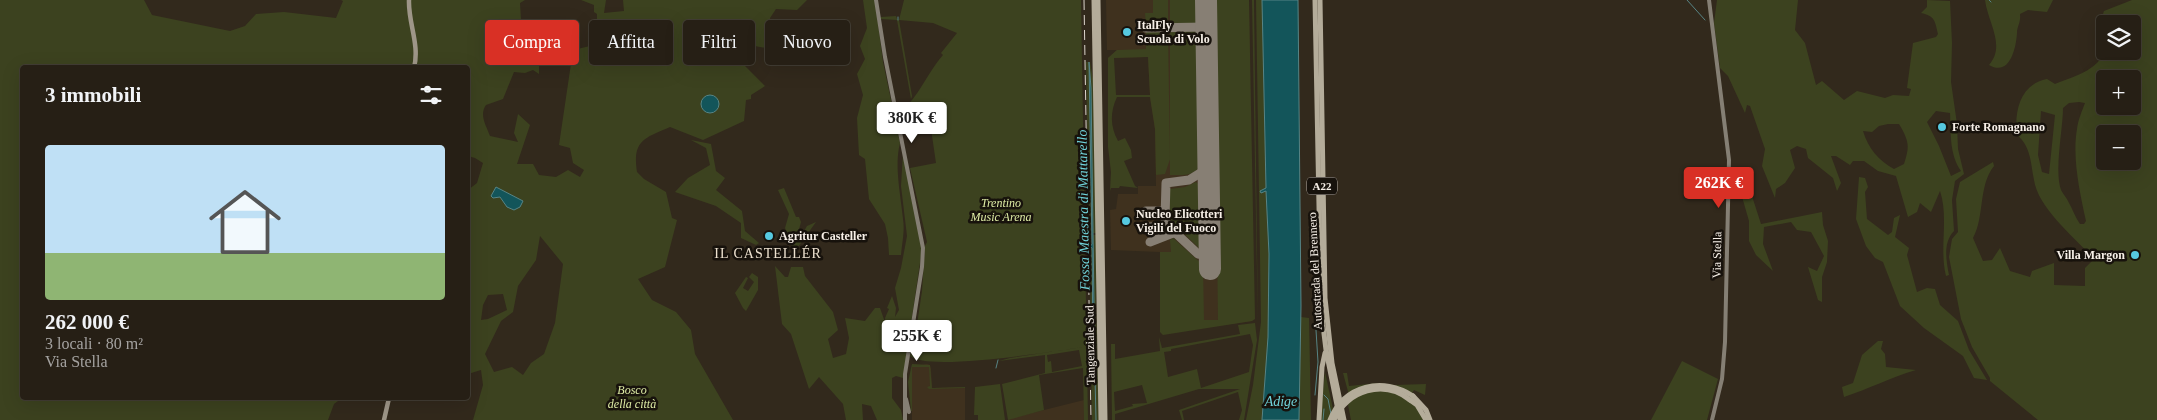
<!DOCTYPE html>
<html lang="it">
<head>
<meta charset="utf-8">
<style>
  :root { --surface:#261f15; --page:#2e271e; --text:#f1f3f6; --muted:#a4a2a0; --line:#423d34; --accent:#d93025 }
  body { margin:0; font-family:"Times New Roman",serif; background:var(--page); color:var(--text); height:100vh; display:flex; flex-direction:column; font-size:19px; white-space:nowrap }
  * { box-sizing:border-box; margin:0 }
  p { font-size:16px; color:var(--muted) }
  .icon { flex:none; width:28px; height:28px; fill:none; stroke:currentColor; stroke-width:2; stroke-linecap:round; stroke-linejoin:round }
  .map { position:relative; flex:1; overflow:hidden }
  .sheet { position:absolute; left:20px; top:65px; width:450px; height:335px; display:flex; flex-direction:column; background:var(--surface); border-radius:5px; box-shadow:0 5px 20px #0002,0 0 0 1px var(--line) }
  .sheet>* { flex:none }
  .hud { position:absolute; left:485px; top:20px; width:475px; height:45px; display:flex; gap:10px }
  .fabs { position:absolute; left:2096px; top:15px; display:grid; gap:10px }
  .fabs a { display:grid; place-items:center; width:45px; height:45px; border-radius:5px; background:var(--surface); box-shadow:0 5px 20px #0002,0 0 0 1px var(--line); font-size:25px }
  .price { position:absolute; translate:-50% -42px; padding:0 11px; border-radius:5px; background:#fff; color:#222; font-size:16px; line-height:32px; filter:drop-shadow(0 1px 2px #0008) }
  .price::after { content:''; position:absolute; left:50%; top:30px; width:15px; height:11px; margin-left:-8px; background:inherit; clip-path:polygon(0 0,100% 0,50% 100%) }
  .price.current { background:var(--accent); color:#fff }
  ul { padding:0; list-style:none }
  li { display:grid; align-content:center; gap:10px; height:265px; padding:0 25px }
  li span { display:grid; place-items:center; height:155px; border-radius:5px; color:#555 }
  li>.icon { margin-inline-start:auto }
  span .icon { width:90px; height:90px; fill:#fffc; stroke-width:1 }
  li b { font-size:21px }
  h2 { display:flex; justify-content:space-between; align-items:center; height:60px; padding:0 25px; font-size:21px }
  .pill { padding:0 18px; border-radius:5px; background:var(--surface); box-shadow:0 5px 20px #0002,0 0 0 1px var(--line); font-size:18px; line-height:45px }
  .pill.current { background:var(--accent); color:#fff }
  .map>svg:first-child { display:block }
  .built { fill:#3f311e }
  .green { fill:#3c421f; fill-rule:evenodd }
  .water { fill:#13555a; stroke:#578485 }
  .lines { fill:none; stroke-linecap:round; stroke-linejoin:round }
  .stream { stroke:#578485; stroke-width:1 }
  .taxiway { stroke:#877f74; stroke-width:9 }
  .runway { stroke:#877f74; stroke-width:22 }
  .secondary { stroke:#857f74; stroke-width:4 }
  .primary { stroke:#9e9688; stroke-width:4.5 }
  .highway { stroke:#b4ac9a; stroke-width:5 }
  .rail { stroke:#dcd5cc; stroke-width:1; stroke-dasharray:10 5; stroke-linecap:butt }
  .highway-bridge { stroke:#b4ac9a; stroke-width:5 }
  .poi-dot { fill:#56c9e0; stroke:#17120c; stroke-width:2 }
  .labels { text-anchor:middle; stroke-width:5; stroke-linejoin:round; paint-order:stroke }
  .shield { fill:#17120c; stroke:#b4ada6; stroke-width:1 }
  .shield-label { font-size:11px; font-weight:bold; fill:#f7f0e8 }
  .poi-label { font-size:12px; font-weight:bold; fill:#f7f0e8; stroke:#17120c; text-anchor:start }
  .park-label { font-size:12px; font-style:italic; fill:#deeca5; stroke:#17120c }
  .street-label { font-size:12px; fill:#f7f0e8; stroke:#17120c }
  .water-label { font-size:14px; font-style:italic; fill:#70d2d9; stroke:#17120c }
  .neighbourhood-label { font-size:14px; letter-spacing:1px; fill:#eee2d0; stroke:#17120c }
</style>
</head>
<body>
<div class="map">
<svg width="2157" height="420" viewBox="0 0 2157 420">
  <rect width="100%" height="100%" fill="#32291c"/>
  <g class="built">
    <polygon points="1106,0 1249,0 1252,321 1162,334 1160,252 1111,250 1110,210 1116,209 1118,194 1138,194 1138,186 1156,186 1155,129 1150,97 1148,57 1108,58 1117,50 1107,50"/>
    <polygon points="927,364 930,365 931,369 932,388 965,387 965,420 912,420 912,367"/>
    <polygon points="1084,400 1084,420 1008,420 1008,419"/>
  </g>
  <g class="green">
    <path d="M 0,0 L 144,0 L 152,15 L 230,31 L 245,26 L 256,14 L 284,12 L 336,18 L 343,1 L 341,0 L 525,0 L 520,3 L 522,37 L 539,53 L 539,74 L 533,70 L 525,73 L 514,72 L 503,99 L 486,105 C 479,115 486,125 490,136 L 518,142 L 514,133 L 518,114 L 530,125 L 517,164 L 533,164 L 539,175 L 556,177 L 568,170 L 580,177 L 584,170 L 573,163 L 570,148 L 559,145 L 573,50 L 590,46 L 591,29 L 597,28 L 597,14 L 594,12 L 594,5 L 581,0 L 606,0 L 604,13 L 624,11 L 623,0 L 807,0 L 797,10 L 776,9 L 770,18 L 771,23 L 810,26 L 802,41 L 820,58 L 755,46 L 744,65 L 765,86 L 751,95 L 751,99 L 746,100 L 744,121 L 703,140 L 670,127 C 645,138 632,140 637,172 L 644,179 L 666,192 L 672,218 L 677,220 L 665,267 L 638,279 L 652,300 L 676,312 L 691,330 L 695,354 L 733,420 L 473,420 L 483,385 L 481,370 L 468,374 L 468,190 L 477,183 L 483,163 L 475,158 L 468,156 L 468,68 L 22,68 L 22,398 L 342,398 L 334,404 L 328,420 L 0,420 ZM 540,236 L 563,264 L 555,323 L 544,354 L 531,363 L 523,375 L 512,367 L 494,372 L 485,354 L 501,321 L 513,312 L 518,286 L 536,260 ZM 503,294 L 507,310 L 488,319 L 481,320 L 483,305 L 488,295 Z"/>
    <path d="M 863,0 L 875,0 L 883,62 L 900,143 C 894,166 901,196 903,219 C 905,231 902,243 901,255 L 889,255 L 888,238 L 885,224 L 869,199 L 865,159 L 859,155 L 857,118 L 863,95 L 857,74 L 865,59 L 860,46 L 867,28 Z"/>
    <path d="M 904,0 L 1081,0 L 1085,245 L 1082,246 L 1082,247 L 1085,247 L 1088,420 L 1084,420 L 1083,368 L 1039,375 L 1044,410 L 1008,420 L 1002,384 L 1045,373 L 1045,355 L 999,361 L 1010,358 L 1083,347 C 1055,351 927,372 910,356 L 912,338 L 915,338 L 922,291 L 925,246 L 927,242 L 910,168 L 936,163 L 930,122 L 910,124 L 903,118 L 901,111 C 919,97 927,73 943,55 L 941,53 L 957,33 L 933,23 L 899,20 L 912,96 L 911,99 L 897,20 L 881,19 L 881,17 L 896,16 L 897,19 L 899,20 ZM 1079,350 L 1082,366 L 1052,372 L 1051,361 L 1048,362 L 1047,355 Z"/>
    <polygon points="1153,0 1168,0 1168,27 1146,27 1145,13 1153,13"/>
    <polygon points="1170,0 1198,0 1198,25 1170,27"/>
    <polygon points="1214,0 1249,0 1255,319 1252,321 1163,335 1160,332 1160,252 1171,252 1170,240 1173,238 1203,265 1204,320 1218,320"/>
    <polygon points="1252,0 1254,0 1258,328"/>
    <polygon points="1256,0 1262,0 1266,189 1261,193 1266,191 1269,254 1268,337 1262,420 1246,420 1253,385 1261,322"/>
    <path d="M 1717,0 L 1798,0 L 1795,30 L 1805,43 L 1816,85 L 1822,81 L 1844,100 L 1857,91 L 1885,98 L 1893,95 L 1909,96 L 1911,89 L 1907,88 L 1913,43 L 1936,37 L 1938,34 C 1935,21 1935,16 1921,13 L 1927,7 L 1927,0 L 1950,1 L 1952,43 L 1951,82 L 1957,124 L 1958,149 L 1964,174 L 1955,181 L 1952,200 L 1954,231 C 1943,242 1946,260 1949,275 L 1946,276 C 1939,248 1949,218 1940,191 L 1931,212 L 1920,203 L 1917,212 L 1908,217 L 1896,176 L 1878,171 L 1864,161 L 1853,161 L 1850,165 L 1836,156 L 1831,156 L 1841,183 L 1837,191 L 1833,178 L 1808,158 L 1806,149 L 1797,146 L 1790,150 L 1795,168 L 1785,183 L 1776,189 L 1775,198 L 1762,166 L 1765,149 L 1750,106 L 1747,105 L 1745,113 L 1728,76 L 1720,68 L 1714,23 ZM 1936,111 L 1950,113 C 1951,132 1949,154 1961,171 L 1951,176 L 1939,146 L 1927,122 ZM 1888,124 L 1899,124 C 1909,141 1910,146 1904,164 L 1894,169 C 1879,161 1868,148 1863,131 L 1872,132 L 1879,126 Z"/>
    <path d="M 1985,0 L 2053,0 L 2047,12 L 2028,10 L 2020,14 C 2021,23 2017,26 2017,33 C 2016,48 2010,77 1989,65 C 2006,46 1988,23 1985,0 Z"/>
    <path d="M 2132,0 L 2157,0 L 2157,420 L 2038,420 L 1990,381 L 1990,378 L 1972,347 L 1961,319 L 1949,257 L 1952,239 L 1958,232 L 1956,199 L 1960,182 L 1993,162 L 1994,166 C 1978,186 1985,216 1973,238 L 1983,261 L 1992,260 L 2000,248 L 2010,271 L 2030,277 L 2032,271 L 2054,263 L 2054,285 L 2085,286 L 2085,268 L 2094,259 C 2075,238 2038,208 2034,180 C 2031,165 2031,146 2017,135 C 2014,112 2020,84 2047,79 L 2055,84 C 2074,76 2105,69 2105,44 L 2105,51 L 2132,51 L 2132,24 L 2105,24 L 2105,27 L 2102,17 L 2104,11 ZM 2105,79 L 2132,79 L 2132,106 L 2105,106 ZM 2079,102 L 2085,103 C 2082,111 2078,120 2077,129 C 2072,158 2080,193 2086,221 L 2084,224 L 2080,224 C 2075,217 2073,210 2069,203 C 2067,198 2063,194 2061,190 C 2054,170 2063,129 2063,108 L 2069,103 ZM 2041,111 L 2055,115 L 2049,174 L 2042,172 L 2038,155 ZM 2105,134 L 2132,134 L 2132,161 L 2105,161 Z"/>
    <path d="M 1198,29 L 1201,164 C 1194,177 1183,175 1170,175 L 1170,30 Z"/>
    <path d="M 1146,31 L 1168,31 L 1170,159 L 1165,174 L 1156,175 L 1155,129 L 1150,97 L 1117,97 C 1110,112 1110,126 1118,141 L 1125,138 L 1131,150 L 1132,158 L 1124,161 L 1135,186 L 1138,188 L 1120,186 L 1119,188 L 1111,188 L 1110,191 L 1111,172 L 1108,147 L 1108,58 L 1117,50 L 1146,49 ZM 1148,57 L 1150,95 L 1116,95 L 1114,58 Z"/>
    <polygon points="1086,62 1089,62 1091,245 1089,245"/>
    <polygon points="1090,62 1094,85 1096,233 1093,233"/>
    <polygon points="691,140 711,144 716,171 725,178 716,190 742,211 745,231 759,243 756,245 741,238 741,223 716,206 675,192 688,178 710,165 706,148"/>
    <polygon points="903,153 921,243 921,256 903,378 896,376 892,378 892,398 901,410 903,420 877,420 871,406 862,404 863,420 846,420 843,404 819,377 809,389 791,334 782,324 775,266 785,277 788,277 791,267 803,267 805,276 833,312 838,330 828,339 833,358 846,354 849,338 845,318 865,321 875,308 880,308 886,325 885,318 889,309 887,308 892,296 896,308 895,317 899,310 895,288 901,268 907,236 901,186"/>
    <polygon points="1736,176 1750,177 1751,193 1761,224 1822,212 1823,225 1828,241 1827,262 1822,277 1822,302 1818,300 1808,267 1817,271 1824,256 1811,232 1797,230 1791,222 1764,227 1763,244 1773,271 1756,255 1749,241 1749,221"/>
    <polygon points="1859,177 1865,178 1868,187 1865,192 1867,219 1888,235 1892,232 1894,218 1900,215 1895,237 1909,248 1907,255 1917,292 1927,288 1935,289 1940,305 1958,321 1969,350 1987,380 1974,378 1963,356 1924,328 1900,306 1883,262 1875,258 1866,246 1856,219"/>
    <polygon points="1196,182 1201,187 1202,245 1199,248 1170,220 1170,189 1185,187"/>
    <polygon points="784,188 796,217 799,217 801,222 798,233 803,233 807,226 816,222 798,247 794,248 788,243 788,236 785,228 789,214 778,190"/>
    <polygon points="1093,235 1096,235 1096,311 1099,420 1092,420 1091,347 1094,348"/>
    <polygon points="1090,247 1092,248 1093,346 1091,345"/>
    <polygon points="752,273 758,277 758,290 746,311 743,308 735,293 746,277 748,278 743,288 748,291 754,282 749,277"/>
    <polygon points="1301,317 1309,318 1311,420 1299,420"/>
    <path d="M 1255,323 L 1257,340 L 1244,420 L 1239,420 L 1242,410 L 1238,392 L 1182,411 L 1184,420 L 1182,420 L 1179,410 L 1240,389 L 1199,389 L 1115,414 L 1115,420 L 1112,420 L 1111,344 L 1115,344 L 1115,359 L 1160,351 L 1159,337 L 1162,348 L 1240,334 L 1238,325 ZM 1250,334 L 1253,345 L 1249,372 L 1201,388 L 1197,369 L 1168,377 L 1164,352 L 1171,351 L 1171,349 ZM 1142,385 L 1147,403 L 1132,404 L 1133,406 L 1115,411 L 1114,392 Z"/>
    <path d="M 1878,341 L 1883,341 L 1881,349 L 1885,354 L 1886,367 L 1916,370 C 1892,377 1868,389 1844,397 L 1842,387 L 1853,383 L 1862,355 Z"/>
    <polygon points="1682,361 1718,379 1707,420 1651,420"/>
    <polygon points="912,364 930,365 932,388 965,387 965,388 929,389 927,387 930,386 929,367 912,367 912,411 911,411 908,382"/>
    <polygon points="1325,372 1333,409 1328,420 1320,420"/>
    <polygon points="1343,373 1347,373 1349,386 1378,383 1395,385 1426,384 1425,395 1414,390 1407,401 1415,405 1424,420 1351,420 1348,405 1350,399"/>
    <polygon points="1000,384 1005,420 978,420 978,415 974,415 975,387"/>
  </g>
  <g class="water">
    <polygon points="1262,0 1298,0 1301,306 1299,420 1262,420 1268,337 1269,254 1266,191 1261,193 1260,191 1266,188"/>
    <polygon points="1089,62 1091,88 1095,376 1093,347 1092,248 1090,247 1092,244"/>
    <circle cx="710" cy="104" r="9"/>
    <polygon points="496,187 523,201 520,207 514,210 507,207 500,197 493,198 491,196"/>
  </g>
  <g class="lines">
    <g class="stream">
      <polyline points="1687,0 1705,20"/>
      <polyline points="1989,0 1991,2"/>
      <polyline points="898,17 898,20"/>
      <polyline points="1082,246 1085,246"/>
      <polyline points="996,368 998,360"/>
      <polyline points="1095,376 1096,420"/>
      <polyline points="1315,395 1318,362 1316,330"/>
      <polyline points="1324,395 1328,399 1331,414"/>
      <polyline points="1323,420 1324,409"/>
    </g>
    <g class="taxiway">
      <polyline points="1146,28 1206,27"/>
      <polyline points="1208,160 1205,170 1189,180 1166,183 1165,219 1167,225 1198,254 1204,255 1208,252 1210,247"/>
      <polyline points="1146,211 1162,211 1165,214"/>
      <polyline points="1147,227 1170,227"/>
      <polyline points="1150,242 1173,233 1177,234"/>
    </g>
    <polyline class="runway" points="1206,0 1210,269"/>
    <g class="secondary">
      <polyline points="876,0 885,57 923,248 922,267 905,374 905,420"/>
      <polyline points="1709,0 1729,160 1725,342 1722,379 1712,420"/>
      <polyline points="906,399 909,412"/>
    </g>
    <g class="primary">
      <path d="M 409,0 C 408,23 420,44 414,68"/>
      <polyline points="384,420 389,398"/>
    </g>
    <g class="highway">
      <polyline points="1094,0 1101,420"/>
      <polyline points="1098,0 1105,420"/>
      <polyline points="1315,0 1321,309 1326,350 1340,420"/>
      <polyline points="1320,0 1325,298 1332,363 1344,420"/>
      <polyline points="1413,396 1426,410 1430,420"/>
      <polyline points="1410,400 1417,405 1426,420"/>
      <polyline points="1319,420 1322,367 1325,353"/>
    </g>
    <polyline class="rail" points="1084,0 1091,420"/>
    <g class="highway-bridge">
      <path d="M 1330,420 C 1344,385 1383,376 1413,396"/>
      <path d="M 1334,420 C 1347,390 1384,379 1410,400"/>
    </g>
  </g>
  <g class="poi-dot">
    <circle cx="1127" cy="32" r="5"/>
    <circle cx="1942" cy="127" r="5"/>
    <circle cx="1126" cy="221" r="5"/>
    <circle cx="769" cy="236" r="5"/>
    <circle cx="2135" cy="255" r="5"/>
  </g>
  <g class="labels">
    <rect class="shield" x="1307" y="177.5" width="30" height="17" rx="4"/>
    <g class="shield-label">
      <text x="1322" y="190">A22</text>
    </g>
    <g class="poi-label">
      <text x="1137" y="29">ItalFly<tspan x="1137" dy="14">Scuola di Volo</tspan></text>
      <text x="1952" y="131">Forte Romagnano</text>
      <text x="1136" y="218">Nucleo Elicotteri<tspan x="1136" dy="14">Vigili del Fuoco</tspan></text>
      <text x="779" y="240">Agritur Casteller</text>
      <text x="2125" y="259" text-anchor="end">Villa Margon</text>
    </g>
    <g class="park-label">
      <text x="1001" y="207">Trentino<tspan x="1001" dy="14">Music Arena</tspan></text>
      <text x="632" y="394">Bosco<tspan x="632" dy="14">della città</tspan></text>
    </g>
    <g class="street-label">
      <text transform="translate(1717 255) rotate(-89)" y="4">Via Stella</text>
      <text transform="translate(1315 271) rotate(-93)" y="4">Autostrada del Brennero</text>
      <text transform="translate(1090 345) rotate(-91)" y="4">Tangenziale Sud</text>
    </g>
    <g class="water-label">
      <text transform="translate(1083 210) rotate(-91)" y="5">Fossa Maestra di Mattarello</text>
      <text x="1281" y="406">Adige</text>
    </g>
    <g class="neighbourhood-label">
      <text x="768" y="258">IL CASTELLÉR</text>
    </g>
  </g>
</svg>
<div class="fabs">
<a><svg class="icon" aria-label="layers" viewBox="0 0 24 24"><path d="M12 4l9 5-9 5-9-5zM3 14l9 5 9-5"/></svg></a>
<a>+</a>
<a>−</a>
</div>
<b class="price" style="left:912px;top:144px">380K €</b>
<b class="price current" style="left:1719px;top:209px">262K €</b>
<b class="price" style="left:917px;top:362px">255K €</b>
<div class="hud">
<a class="pill current">Compra</a>
<a class="pill">Affitta</a>
<a class="pill">Filtri</a>
<a class="pill">Nuovo</a>
</div>
<section class="sheet">
<h2>3 immobili<svg class="icon" aria-label="filters" viewBox="0 0 24 24"><path d="M4 7h16M4 17h16"/><circle cx="9" cy="7" r="2"/><circle cx="15" cy="17" r="2"/></svg></h2>
<ul>
<li><span style="background:linear-gradient(#bfe0f5 70%,#8fb573 0)"><svg class="icon" aria-label="home" viewBox="0 0 24 24"><path d="M3 11l9-7 9 7M6 9v11h12V9"/></svg></span><div><b>262 000 €</b><p>3 locali · 80 m²</p><p>Via Stella</p></div></li>
</ul>
</section>
</div>
</body>
</html>
